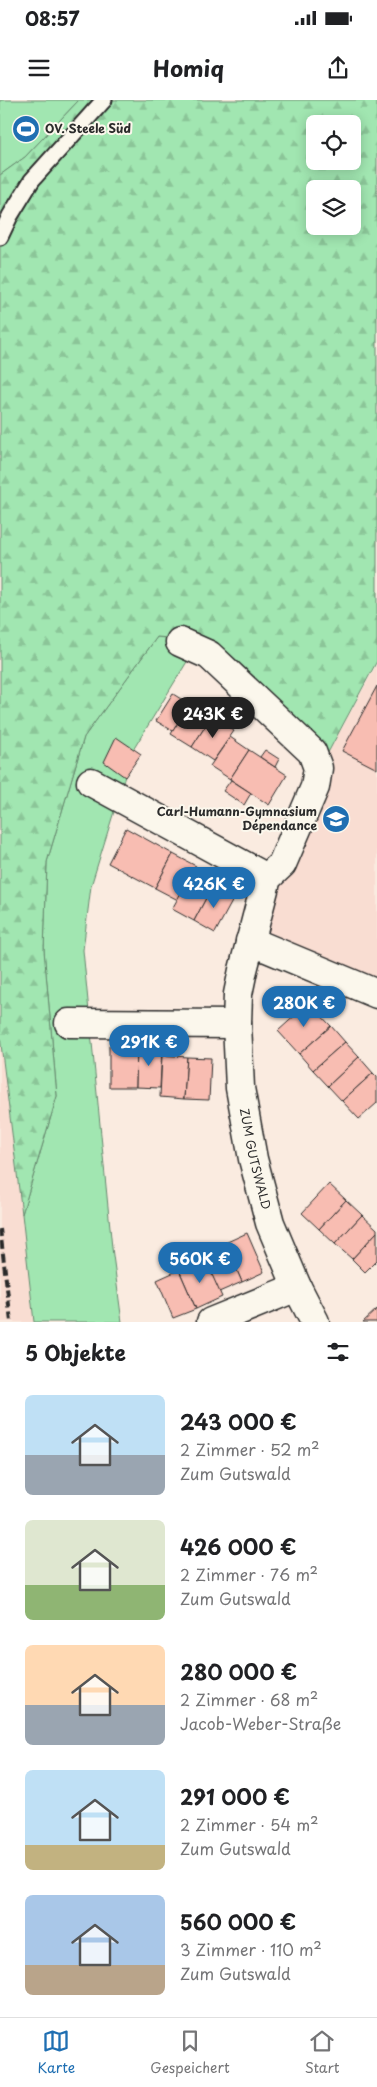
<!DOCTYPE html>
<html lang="de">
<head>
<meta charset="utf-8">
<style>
  :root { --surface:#fff; --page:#f2f2f2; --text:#202124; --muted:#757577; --line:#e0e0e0; --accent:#1f6fb2 }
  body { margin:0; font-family:"Playpen Sans",sans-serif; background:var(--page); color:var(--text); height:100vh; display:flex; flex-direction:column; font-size:19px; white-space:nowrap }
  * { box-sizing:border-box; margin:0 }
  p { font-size:16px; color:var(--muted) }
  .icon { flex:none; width:28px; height:28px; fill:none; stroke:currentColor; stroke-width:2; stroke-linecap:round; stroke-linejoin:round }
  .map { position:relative; height:1222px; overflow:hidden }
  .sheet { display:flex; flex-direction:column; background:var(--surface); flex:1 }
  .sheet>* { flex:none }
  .tools { position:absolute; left:306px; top:15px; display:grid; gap:10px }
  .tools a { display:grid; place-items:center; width:55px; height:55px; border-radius:8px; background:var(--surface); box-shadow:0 2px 12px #0003; font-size:25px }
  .price { position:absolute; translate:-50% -42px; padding:0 11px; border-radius:18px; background:var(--accent); color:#fff; font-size:16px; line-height:32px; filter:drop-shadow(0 1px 2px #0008) }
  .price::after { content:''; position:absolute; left:50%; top:30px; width:15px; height:11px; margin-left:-8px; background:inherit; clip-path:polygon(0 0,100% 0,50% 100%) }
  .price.active { background:#222; color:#fff }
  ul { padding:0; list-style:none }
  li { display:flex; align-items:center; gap:15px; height:125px; padding:0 25px }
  li span { display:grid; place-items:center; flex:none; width:140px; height:100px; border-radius:8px; color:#555 }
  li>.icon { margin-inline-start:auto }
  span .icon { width:60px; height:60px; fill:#fffc; stroke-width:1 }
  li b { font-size:21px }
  h2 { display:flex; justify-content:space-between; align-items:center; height:60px; padding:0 25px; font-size:21px }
  .status { display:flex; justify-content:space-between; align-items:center; height:35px; padding:0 25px; background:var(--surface); direction:ltr }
  .status svg { height:14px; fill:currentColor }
  header { display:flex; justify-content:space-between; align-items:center; height:65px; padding:0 25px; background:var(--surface); font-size:22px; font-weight:700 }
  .menu { display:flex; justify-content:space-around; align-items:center; height:70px; border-top:1px solid var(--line); background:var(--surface); font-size:14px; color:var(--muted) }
  .menu a { display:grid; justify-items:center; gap:2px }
  .menu .active { color:var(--accent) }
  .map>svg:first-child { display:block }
  .built { fill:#f9ddd2 }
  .green { fill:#a1e6b1; stroke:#66886e }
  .forest { fill:url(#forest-firs); stroke:#66886e; fill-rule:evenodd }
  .building { fill:#f8bdb2; stroke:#2b2b2b }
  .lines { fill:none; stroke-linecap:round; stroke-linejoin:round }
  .lane-casing { stroke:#2b2b2b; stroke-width:19 }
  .street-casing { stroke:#2b2b2b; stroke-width:31 }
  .lane { stroke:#fbf7ec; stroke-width:15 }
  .street { stroke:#fbf7ec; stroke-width:28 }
  .rail { stroke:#2b2b2b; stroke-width:4; stroke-dasharray:8 4; stroke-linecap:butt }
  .labels { text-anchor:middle; stroke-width:4; stroke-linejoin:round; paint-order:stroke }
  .poi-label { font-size:12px; font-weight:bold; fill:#2b2b2b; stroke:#fbf7ec; text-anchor:start }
  .street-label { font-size:12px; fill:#2b2b2b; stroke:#fbf7ec }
</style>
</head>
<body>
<div class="status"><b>08:57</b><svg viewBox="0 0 49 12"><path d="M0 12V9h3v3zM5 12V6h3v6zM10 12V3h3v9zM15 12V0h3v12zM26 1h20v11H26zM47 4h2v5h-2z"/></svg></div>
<header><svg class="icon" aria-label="menu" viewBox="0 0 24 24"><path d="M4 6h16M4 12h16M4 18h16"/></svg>Homiq<svg class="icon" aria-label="share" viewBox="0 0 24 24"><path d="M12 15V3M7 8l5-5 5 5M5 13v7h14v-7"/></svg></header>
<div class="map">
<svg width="377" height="1222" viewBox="0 0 377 1222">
  <defs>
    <pattern id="forest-firs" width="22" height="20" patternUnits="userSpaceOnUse" patternTransform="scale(1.25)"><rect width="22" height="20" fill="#a1e6b1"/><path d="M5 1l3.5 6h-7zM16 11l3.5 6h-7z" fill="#8bc598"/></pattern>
  </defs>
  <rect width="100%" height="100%" fill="#faebe0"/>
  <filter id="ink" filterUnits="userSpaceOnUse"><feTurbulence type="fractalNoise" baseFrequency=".02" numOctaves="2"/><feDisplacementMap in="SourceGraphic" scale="10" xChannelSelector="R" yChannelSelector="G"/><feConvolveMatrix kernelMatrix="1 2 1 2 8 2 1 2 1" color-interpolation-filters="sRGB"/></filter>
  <g filter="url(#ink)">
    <g class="built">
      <polygon points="377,564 377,887 251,840 308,690"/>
      <polygon points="0,936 22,1114 34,1222 0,1222"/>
    </g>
    <g class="green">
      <polygon points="0,0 79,0 25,57 0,75"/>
      <polygon points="157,537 190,541 196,547 133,650 91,786 83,850 112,1148 122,1222 34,1222 22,1114 57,996 44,850 47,762 84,637"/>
    </g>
    <path class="forest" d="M 79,0 L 377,0 L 377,561 L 308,690 L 310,670 L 190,540 L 157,537 L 84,637 L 47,762 L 44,850 L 57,996 L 22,1114 L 0,936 L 0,75 L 25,57 ZM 315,24 L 352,24 L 352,61 L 315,61 ZM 315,89 L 352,89 L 352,126 L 315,126 Z"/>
    <g class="building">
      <polygon points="377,586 377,669 342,651"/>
      <polygon points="173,594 189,604 173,631 156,621"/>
      <polygon points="191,602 212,616 192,647 171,634"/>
      <polygon points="212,616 234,631 213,661 192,647"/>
      <polygon points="116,637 141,654 125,677 104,662"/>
      <polygon points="230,637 249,650 230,679 210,666"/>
      <polygon points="249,650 287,675 269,705 230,679"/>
      <polygon points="265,650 279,659 275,667 260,657"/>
      <polygon points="231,680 251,693 244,705 223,691"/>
      <polygon points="126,728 173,754 155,788 108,763"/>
      <polygon points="173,754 196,766 178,800 155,788"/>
      <polygon points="192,773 213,785 194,821 172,809"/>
      <polygon points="213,785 235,796 215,833 194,821"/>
      <polygon points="309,903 331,926 299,954 278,931"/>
      <polygon points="331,926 345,942 313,970 299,954"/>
      <polygon points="345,942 359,957 328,986 313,970"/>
      <polygon points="109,946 137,946 136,987 109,987"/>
      <polygon points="137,946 162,947 160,988 136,987"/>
      <polygon points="162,955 187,957 184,999 160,997"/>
      <polygon points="187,957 211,958 209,1000 184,999"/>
      <polygon points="359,957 373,973 342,1001 328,986"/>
      <polygon points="373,973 377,977 377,1003 359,1019 342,1001"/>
      <polygon points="329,1084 346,1100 319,1129 302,1113"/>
      <polygon points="346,1100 362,1115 335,1144 319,1129"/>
      <polygon points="362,1115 377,1129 377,1132 352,1159 335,1144"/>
      <polygon points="377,1132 377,1160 365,1172 352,1159"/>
      <polygon points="247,1133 264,1172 242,1182 225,1143"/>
      <polygon points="225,1143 242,1182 219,1192 202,1153"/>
      <polygon points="205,1159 222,1197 196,1209 179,1170"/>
      <polygon points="179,1170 196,1209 173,1218 157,1180"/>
      <polygon points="377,1209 377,1222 363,1222"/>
    </g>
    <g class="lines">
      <g class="lane-casing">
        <polyline id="lane" points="0,137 10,116 32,80 104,0"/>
      </g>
      <g class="street-casing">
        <g id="street">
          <path id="s1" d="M 180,542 L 209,555 L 312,652 L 318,668 L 315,687 L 282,764 L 267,778 L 243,870 L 238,894 L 237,924 L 240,988 L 253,1059 L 270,1123 L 297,1187 L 315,1222"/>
          <polyline points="91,682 267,778"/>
          <polyline points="250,841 377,894"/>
          <polyline points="69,923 237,924"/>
          <polyline points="211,1222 297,1187"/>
        </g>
      </g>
      <use href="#lane" class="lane"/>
      <use href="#street" class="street"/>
      <polyline class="rail" points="0,1129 11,1222"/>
    </g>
  </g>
  <defs>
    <g id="stadium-disc" transform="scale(1.4375)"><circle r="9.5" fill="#1f6fb2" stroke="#fbf7ec"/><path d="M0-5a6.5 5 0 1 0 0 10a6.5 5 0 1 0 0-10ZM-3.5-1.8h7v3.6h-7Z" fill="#fff"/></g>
    <g id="school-disc" transform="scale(1.4375)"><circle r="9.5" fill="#1f6fb2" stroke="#fbf7ec"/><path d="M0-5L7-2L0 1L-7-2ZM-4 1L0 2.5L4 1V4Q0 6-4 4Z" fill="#fff"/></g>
  </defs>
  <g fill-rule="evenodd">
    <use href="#stadium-disc" x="26" y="29"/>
    <use href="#school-disc" x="336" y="719"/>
  </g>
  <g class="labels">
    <g class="poi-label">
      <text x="45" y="33">OV. Steele Süd</text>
      <text x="317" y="716" text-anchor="end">Carl-Humann-Gymnasium<tspan x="317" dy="14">Dépendance</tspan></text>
    </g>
    <g class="street-label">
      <text dy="4" stroke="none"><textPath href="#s1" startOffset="600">ZUM GUTSWALD</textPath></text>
    </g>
  </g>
</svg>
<div class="tools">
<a><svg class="icon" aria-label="locate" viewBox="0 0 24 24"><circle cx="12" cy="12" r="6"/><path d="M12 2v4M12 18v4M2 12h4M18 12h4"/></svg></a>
<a><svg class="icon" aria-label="layers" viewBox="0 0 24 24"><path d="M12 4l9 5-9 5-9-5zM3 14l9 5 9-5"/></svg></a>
</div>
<b class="price active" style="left:213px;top:639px">243K €</b>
<b class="price" style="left:214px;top:809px">426K €</b>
<b class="price" style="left:304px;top:928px">280K €</b>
<b class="price" style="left:149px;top:967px">291K €</b>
<b class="price" style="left:200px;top:1184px">560K €</b>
</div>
<section class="sheet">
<h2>5 Objekte<svg class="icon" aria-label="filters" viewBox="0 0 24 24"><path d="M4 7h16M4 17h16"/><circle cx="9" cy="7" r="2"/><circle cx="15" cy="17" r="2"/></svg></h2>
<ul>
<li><span style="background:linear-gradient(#bfe0f5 60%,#9aa5b1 0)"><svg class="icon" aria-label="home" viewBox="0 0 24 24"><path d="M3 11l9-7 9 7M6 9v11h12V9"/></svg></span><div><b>243 000 €</b><p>2 Zimmer · 52 m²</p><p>Zum Gutswald</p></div></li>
<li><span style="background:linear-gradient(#dfe7d0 65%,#8fb573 0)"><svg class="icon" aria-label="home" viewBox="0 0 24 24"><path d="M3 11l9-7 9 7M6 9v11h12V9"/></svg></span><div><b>426 000 €</b><p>2 Zimmer · 76 m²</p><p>Zum Gutswald</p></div></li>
<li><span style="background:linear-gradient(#ffd9b3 60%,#9aa5b1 0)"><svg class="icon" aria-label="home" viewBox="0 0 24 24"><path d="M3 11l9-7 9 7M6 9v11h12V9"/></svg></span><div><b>280 000 €</b><p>2 Zimmer · 68 m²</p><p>Jacob-Weber-Straße</p></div></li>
<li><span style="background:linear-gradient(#bfe0f5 75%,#c2b280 0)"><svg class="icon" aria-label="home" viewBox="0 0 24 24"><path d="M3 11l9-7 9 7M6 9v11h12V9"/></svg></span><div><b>291 000 €</b><p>2 Zimmer · 54 m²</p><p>Zum Gutswald</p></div></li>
<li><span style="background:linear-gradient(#a9c7e8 70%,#b9a48a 0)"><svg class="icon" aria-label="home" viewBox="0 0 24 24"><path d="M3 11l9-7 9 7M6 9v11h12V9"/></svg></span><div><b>560 000 €</b><p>3 Zimmer · 110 m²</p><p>Zum Gutswald</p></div></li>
</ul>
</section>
<nav class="menu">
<a class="active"><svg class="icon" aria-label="map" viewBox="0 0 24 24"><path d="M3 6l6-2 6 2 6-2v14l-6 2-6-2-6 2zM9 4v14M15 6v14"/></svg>Karte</a>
<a><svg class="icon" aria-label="saved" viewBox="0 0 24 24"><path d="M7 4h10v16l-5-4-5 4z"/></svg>Gespeichert</a>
<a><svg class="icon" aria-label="home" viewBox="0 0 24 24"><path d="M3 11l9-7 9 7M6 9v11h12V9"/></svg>Start</a>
</nav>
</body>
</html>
